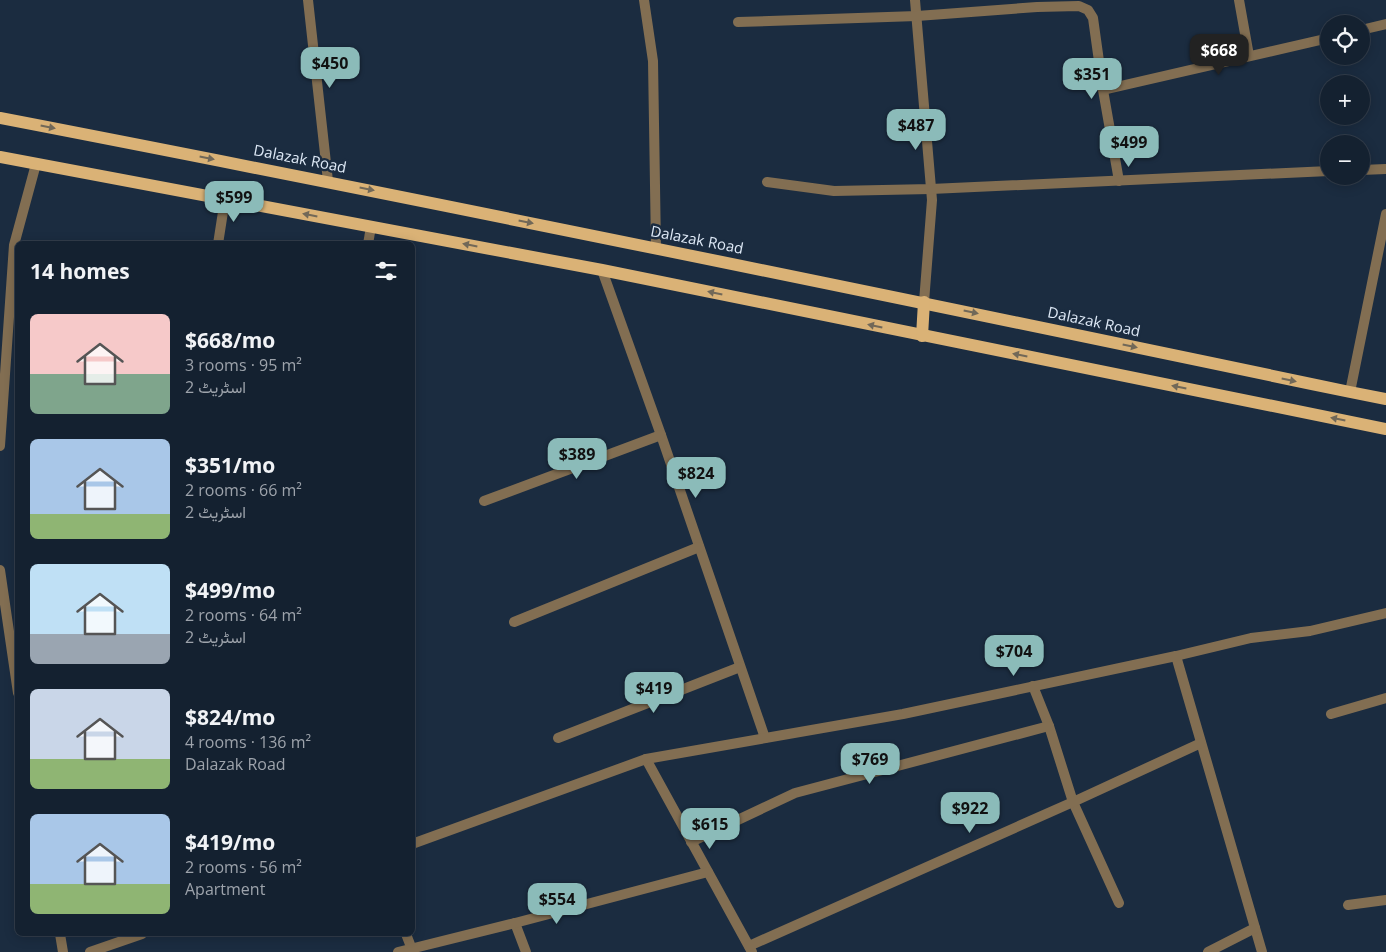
<!DOCTYPE html>
<html lang="en">
<head>
<meta charset="utf-8">
<style>
  :root { --surface:#142130; --page:#212e3c; --text:#f1f3f6; --muted:#9da3ab; --line:#333e4c; --accent:#8bbbb9 }
  body { margin:0; font-family:"Open Sans",Vazirmatn,sans-serif; background:var(--page); color:var(--text); height:100vh; display:flex; flex-direction:column; font-size:19px; white-space:nowrap }
  * { box-sizing:border-box; margin:0 }
  p { font-size:16px; color:var(--muted) }
  .icon { flex:none; width:28px; height:28px; fill:none; stroke:currentColor; stroke-width:2; stroke-linecap:round; stroke-linejoin:round }
  .map { position:relative; flex:1; overflow:hidden }
  .sheet { position:absolute; left:15px; top:241px; width:400px; height:695px; display:flex; flex-direction:column; background:var(--surface); border-radius:8px; box-shadow:0 2px 12px #0003,0 0 0 1px var(--line) }
  .sheet>* { flex:none }
  .tools { position:absolute; left:1320px; top:15px; display:grid; gap:10px }
  .tools a { display:grid; place-items:center; width:50px; height:50px; border-radius:50%; background:var(--surface); box-shadow:0 2px 12px #0003,0 0 0 1px var(--line); font-size:25px }
  .price { position:absolute; translate:-50% -42px; padding:0 11px; border-radius:10px; background:var(--accent); color:#111; font-size:16px; line-height:32px; filter:drop-shadow(0 1px 2px #0008) }
  .price::after { content:''; position:absolute; left:50%; top:30px; width:15px; height:11px; margin-left:-8px; background:inherit; clip-path:polygon(0 0,100% 0,50% 100%) }
  .price.on { background:#222; color:#fff }
  ul { padding:0; list-style:none }
  li { display:flex; align-items:center; gap:15px; height:125px; padding:0 15px }
  li span { display:grid; place-items:center; flex:none; width:140px; height:100px; border-radius:8px; color:#555 }
  li>.icon { margin-inline-start:auto }
  span .icon { width:60px; height:60px; fill:#fffc; stroke-width:1 }
  li b { font-size:21px }
  h2 { display:flex; justify-content:space-between; align-items:center; height:60px; padding:0 15px; font-size:21px }
  .map>svg:first-child { display:block }
  .lines { fill:none; stroke-linecap:round; stroke-linejoin:round }
  .street { stroke:#826e52; stroke-width:10 }
  .primary { stroke:#dab276; stroke-width:12 }
  .oneway { fill:#716858 }
  .labels { text-anchor:middle; stroke-width:5; stroke-linejoin:round; paint-order:stroke }
  .street-label { font-size:15px; fill:#dee9f6; stroke:#1b2c40 }
</style>
</head>
<body>
<div class="map">
<svg width="1386" height="952" viewBox="0 0 1386 952">
  <rect width="100%" height="100%" fill="#1b2c40"/>
  <g class="lines">
    <g class="street">
      <polyline points="308,0 328,181"/>
      <polyline points="644,0 653,61 656,248"/>
      <polyline points="915,0 932,200 924,302"/>
      <polyline points="1239,0 1249,56"/>
      <polyline points="738,22 917,16 1037,7 1079,6 1088,10 1093,18 1103,90 1119,181"/>
      <polyline points="1361,30 1386,24"/>
      <polyline points="1103,90 1329,38"/>
      <polyline points="1361,170 1386,169"/>
      <polyline points="767,182 834,191 931,189 1329,171"/>
      <polyline points="218,244 225,199"/>
      <polyline points="368,244 371,227"/>
      <polyline points="602,270 661,435 765,738"/>
      <polyline points="1350,392 1386,214"/>
      <polyline points="0,446 14,245 36,164"/>
      <polyline points="484,501 661,435"/>
      <polyline points="0,570 18,693"/>
      <polyline points="514,622 699,547"/>
      <polyline points="1176,656 1262,952"/>
      <polyline points="1033,686 1049,726 1073,802 1119,903"/>
      <polyline points="1331,714 1386,698"/>
      <polyline points="558,738 740,667"/>
      <polyline points="646,759 752,952"/>
      <polyline points="691,842 795,793 1049,726"/>
      <polyline points="412,844 646,759 903,714 1176,656 1251,638 1310,631 1386,613"/>
      <polyline points="1348,905 1386,900"/>
      <polyline points="515,923 526,952"/>
      <polyline points="60,934 63,952"/>
      <polyline points="406,934 413,952"/>
      <polyline points="749,946 1073,802 1201,743"/>
      <polyline points="90,952 142,934"/>
      <polyline points="398,952 515,923 708,872"/>
      <polyline points="1208,952 1255,928"/>
    </g>
    <g class="primary">
      <path d="M 0,118 C 451,205 901,298 1350,392 L 1386,399"/>
      <polyline points="0,157 602,270 1386,429"/>
      <polyline points="922,336 924,302"/>
    </g>
  </g>
  <defs><path id="oneway-solid" d="M-6-.8H1V-3.2L6.5 0L1 3.2V.8H-6Z" transform="scale(1.25)"/></defs>
  <g class="oneway">
    <use href="#oneway-solid" transform="translate(48 127) rotate(11)"/>
    <use href="#oneway-solid" transform="translate(207 158) rotate(11)"/>
    <use href="#oneway-solid" transform="translate(367 189) rotate(11)"/>
    <use href="#oneway-solid" transform="translate(310 215) rotate(-169)"/>
    <use href="#oneway-solid" transform="translate(526 222) rotate(11)"/>
    <use href="#oneway-solid" transform="translate(470 245) rotate(-169)"/>
    <use href="#oneway-solid" transform="translate(715 293) rotate(-168)"/>
    <use href="#oneway-solid" transform="translate(971 312) rotate(12)"/>
    <use href="#oneway-solid" transform="translate(875 326) rotate(-168)"/>
    <use href="#oneway-solid" transform="translate(1130 346) rotate(12)"/>
    <use href="#oneway-solid" transform="translate(1020 355) rotate(-169)"/>
    <use href="#oneway-solid" transform="translate(1289 380) rotate(12)"/>
    <use href="#oneway-solid" transform="translate(1179 387) rotate(-169)"/>
    <use href="#oneway-solid" transform="translate(1338 419) rotate(-169)"/>
  </g>
  <g class="labels">
    <g class="street-label">
      <text transform="translate(300 159) rotate(11)" y="5">Dalazak Road</text>
      <text transform="translate(697 240) rotate(11)" y="5">Dalazak Road</text>
      <text transform="translate(1094 322) rotate(12)" y="5">Dalazak Road</text>
    </g>
  </g>
</svg>
<div class="tools">
<a><svg class="icon" aria-label="locate" viewBox="0 0 24 24"><circle cx="12" cy="12" r="6"/><path d="M12 2v4M12 18v4M2 12h4M18 12h4"/></svg></a>
<a>+</a>
<a>−</a>
</div>
<b class="price on" style="left:1219px;top:76px">$668</b>
<b class="price" style="left:330px;top:89px">$450</b>
<b class="price" style="left:1092px;top:100px">$351</b>
<b class="price" style="left:916px;top:151px">$487</b>
<b class="price" style="left:1129px;top:168px">$499</b>
<b class="price" style="left:234px;top:223px">$599</b>
<b class="price" style="left:577px;top:480px">$389</b>
<b class="price" style="left:696px;top:499px">$824</b>
<b class="price" style="left:1014px;top:677px">$704</b>
<b class="price" style="left:654px;top:714px">$419</b>
<b class="price" style="left:870px;top:785px">$769</b>
<b class="price" style="left:970px;top:834px">$922</b>
<b class="price" style="left:710px;top:850px">$615</b>
<b class="price" style="left:557px;top:925px">$554</b>
<section class="sheet">
<h2>14 homes<svg class="icon" aria-label="filters" viewBox="0 0 24 24"><path d="M4 7h16M4 17h16"/><circle cx="9" cy="7" r="2"/><circle cx="15" cy="17" r="2"/></svg></h2>
<ul>
<li><span style="background:linear-gradient(#f6c9c9 60%,#7fa58c 0)"><svg class="icon" aria-label="home" viewBox="0 0 24 24"><path d="M3 11l9-7 9 7M6 9v11h12V9"/></svg></span><div><b>$668/mo</b><p>3 rooms · 95 m²</p><p>اسٹریٹ 2</p></div></li>
<li><span style="background:linear-gradient(#a9c7e8 75%,#8fb573 0)"><svg class="icon" aria-label="home" viewBox="0 0 24 24"><path d="M3 11l9-7 9 7M6 9v11h12V9"/></svg></span><div><b>$351/mo</b><p>2 rooms · 66 m²</p><p>اسٹریٹ 2</p></div></li>
<li><span style="background:linear-gradient(#bfe0f5 70%,#9aa5b1 0)"><svg class="icon" aria-label="home" viewBox="0 0 24 24"><path d="M3 11l9-7 9 7M6 9v11h12V9"/></svg></span><div><b>$499/mo</b><p>2 rooms · 64 m²</p><p>اسٹریٹ 2</p></div></li>
<li><span style="background:linear-gradient(#c9d6e8 70%,#8fb573 0)"><svg class="icon" aria-label="home" viewBox="0 0 24 24"><path d="M3 11l9-7 9 7M6 9v11h12V9"/></svg></span><div><b>$824/mo</b><p>4 rooms · 136 m²</p><p>Dalazak Road</p></div></li>
<li><span style="background:linear-gradient(#a9c7e8 70%,#8fb573 0)"><svg class="icon" aria-label="home" viewBox="0 0 24 24"><path d="M3 11l9-7 9 7M6 9v11h12V9"/></svg></span><div><b>$419/mo</b><p>2 rooms · 56 m²</p><p>Apartment</p></div></li>
</ul>
</section>
</div>
</body>
</html>
